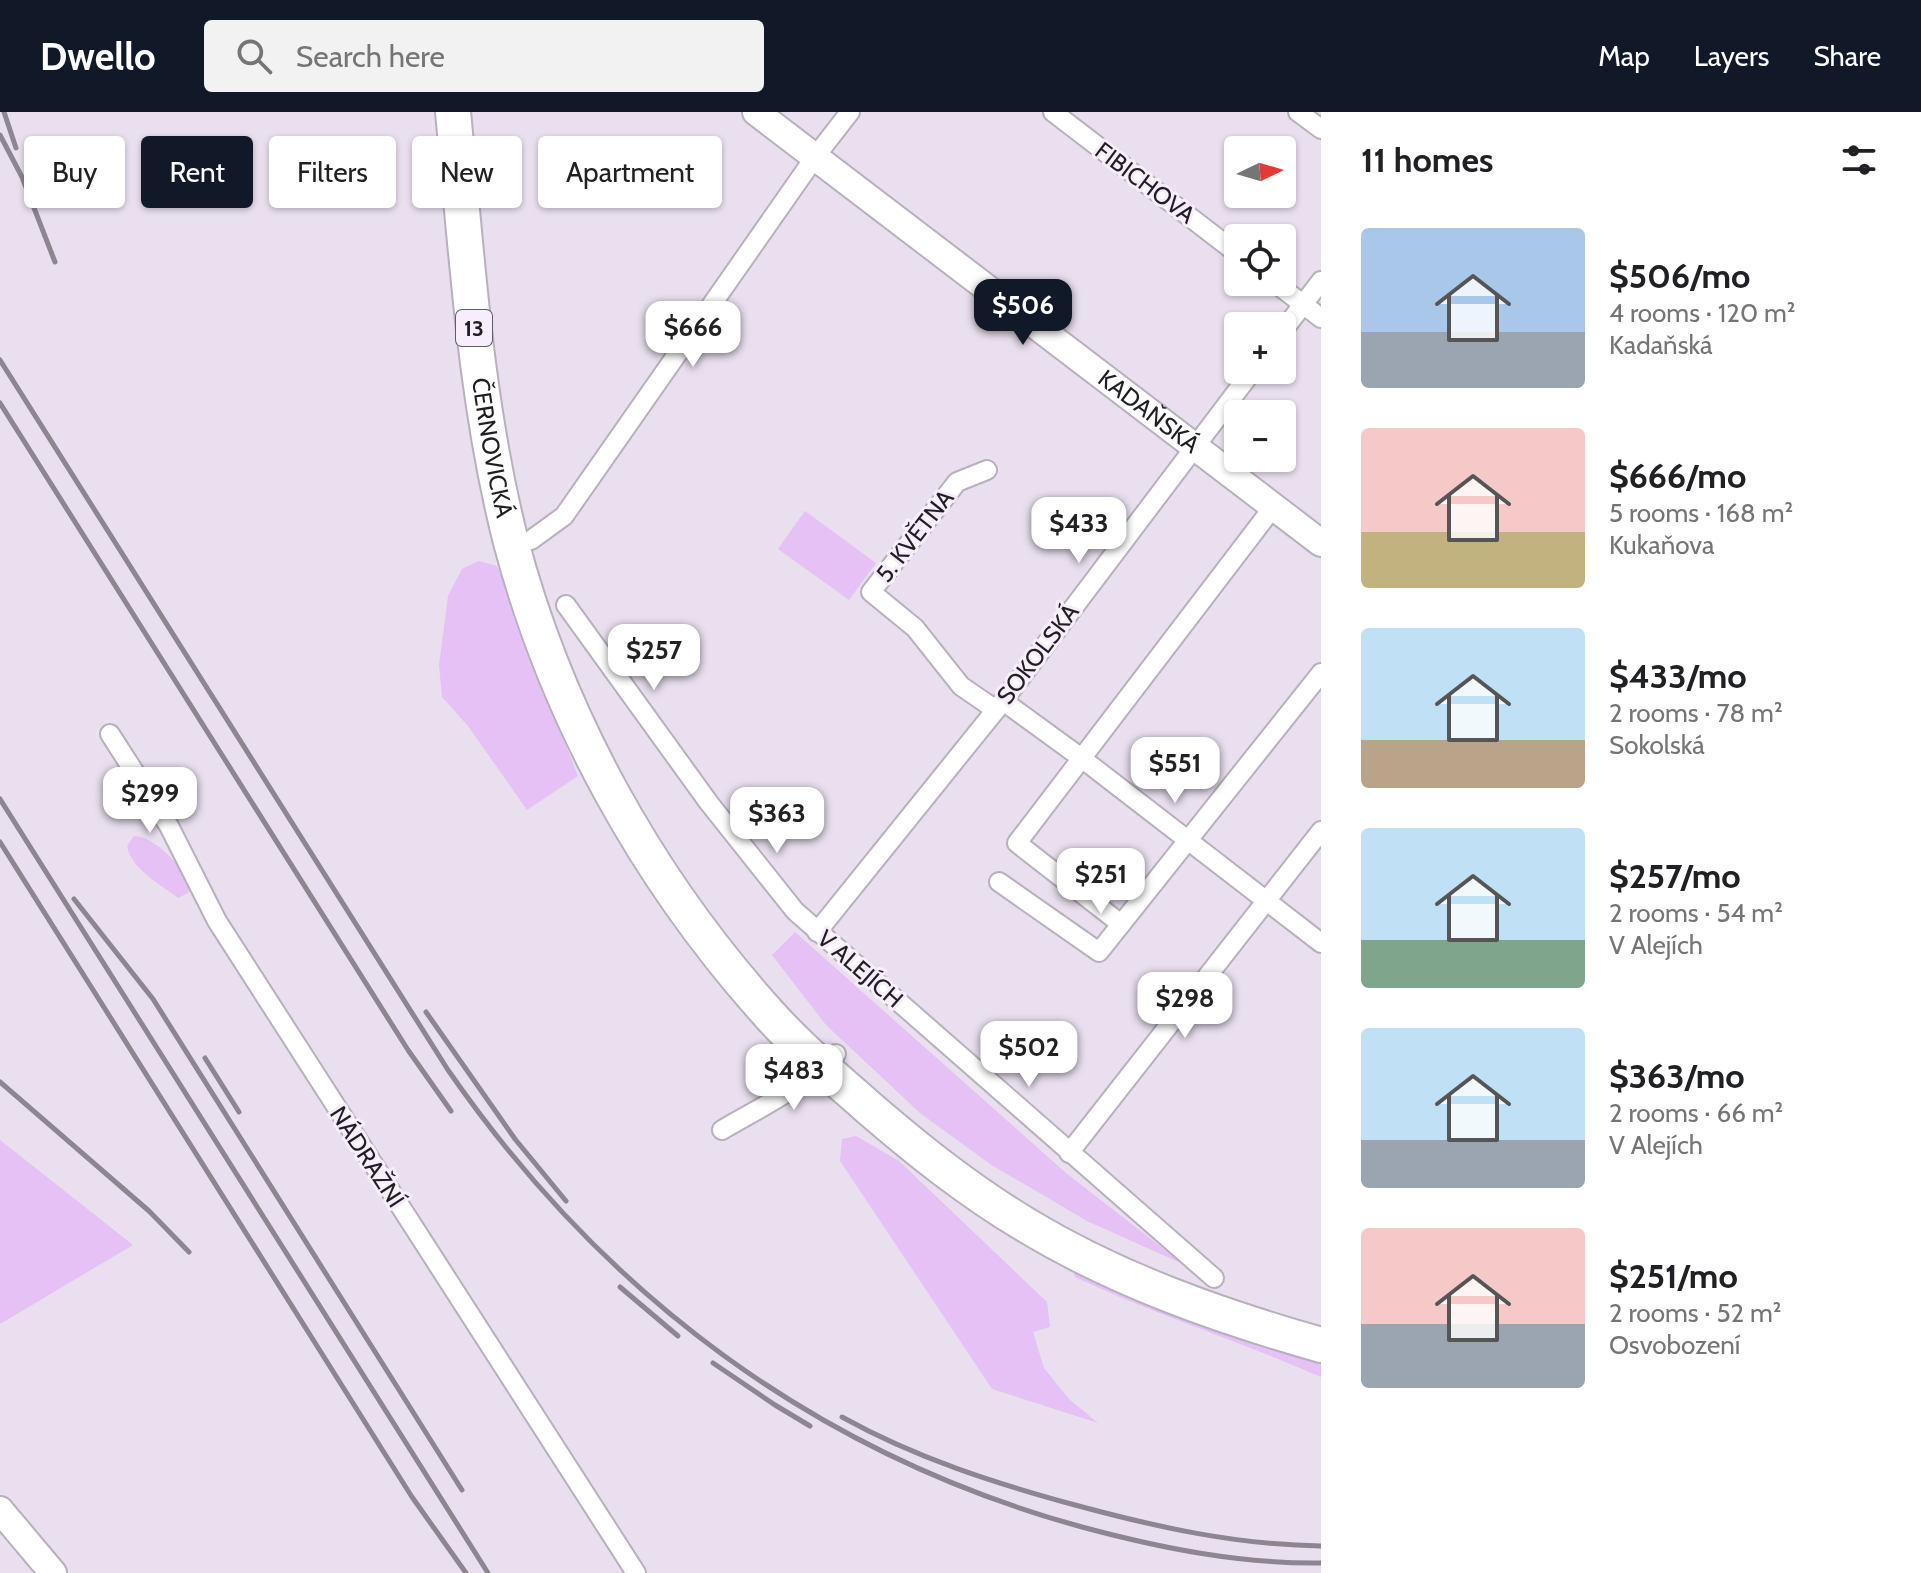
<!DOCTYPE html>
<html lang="en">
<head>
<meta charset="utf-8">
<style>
  :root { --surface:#fff; --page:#f2f2f2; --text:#202124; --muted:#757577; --accent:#111827 }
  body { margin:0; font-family:Cabin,sans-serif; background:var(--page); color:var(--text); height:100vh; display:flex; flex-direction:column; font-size:30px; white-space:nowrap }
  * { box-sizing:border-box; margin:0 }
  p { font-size:26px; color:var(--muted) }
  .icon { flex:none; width:44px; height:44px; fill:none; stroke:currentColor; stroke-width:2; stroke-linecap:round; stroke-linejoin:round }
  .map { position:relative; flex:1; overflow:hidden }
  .panel { display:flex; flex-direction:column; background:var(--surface); width:600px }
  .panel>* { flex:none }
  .hud { position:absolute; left:24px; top:24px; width:760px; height:72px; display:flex; gap:16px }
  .needle { width:52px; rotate:85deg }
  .buttons { position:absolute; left:1224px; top:24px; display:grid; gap:16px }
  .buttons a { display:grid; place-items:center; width:72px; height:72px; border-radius:8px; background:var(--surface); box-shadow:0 2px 6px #0004; font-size:40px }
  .price { position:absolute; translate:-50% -68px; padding:0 18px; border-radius:16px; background:#fff; color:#222; font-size:26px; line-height:52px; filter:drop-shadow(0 2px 4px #0008) }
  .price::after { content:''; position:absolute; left:50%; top:48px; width:24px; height:18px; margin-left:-12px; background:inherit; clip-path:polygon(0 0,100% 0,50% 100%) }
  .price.current { background:var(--accent); color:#fff }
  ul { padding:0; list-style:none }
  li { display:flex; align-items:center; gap:24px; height:200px; padding:0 40px }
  li span { display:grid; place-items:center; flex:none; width:224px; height:160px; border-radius:8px; color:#555 }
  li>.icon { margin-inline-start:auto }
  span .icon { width:96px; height:96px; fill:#fffc; stroke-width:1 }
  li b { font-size:34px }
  h2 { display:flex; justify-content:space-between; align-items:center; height:96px; padding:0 40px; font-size:34px }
  .chip { padding:0 28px; border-radius:8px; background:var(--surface); box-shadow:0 2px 6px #0004; font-size:28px; line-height:72px }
  .chip.current { background:var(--accent); color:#fff }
  header { display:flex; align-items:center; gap:48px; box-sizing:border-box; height:112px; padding:0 40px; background:var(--accent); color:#fff }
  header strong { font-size:38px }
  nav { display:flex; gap:44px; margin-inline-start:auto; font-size:28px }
  .search { width:560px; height:72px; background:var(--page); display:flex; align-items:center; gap:20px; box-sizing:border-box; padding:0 28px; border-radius:8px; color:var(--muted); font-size:30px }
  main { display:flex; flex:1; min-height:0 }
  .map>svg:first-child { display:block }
  .green { fill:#e5c1f5 }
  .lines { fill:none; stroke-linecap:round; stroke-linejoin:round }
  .street-casing { stroke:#b9b0be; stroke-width:22 }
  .secondary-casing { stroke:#b9b0be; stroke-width:30 }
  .highway-casing { stroke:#b9b0be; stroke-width:38 }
  .street { stroke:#fff; stroke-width:18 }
  .secondary { stroke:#fff; stroke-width:26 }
  .highway { stroke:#fff; stroke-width:34 }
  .rail { stroke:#8d8690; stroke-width:5 }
  .labels { text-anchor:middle; stroke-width:6; stroke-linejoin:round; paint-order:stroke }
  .shield { fill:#f7edfb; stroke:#615c64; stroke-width:2 }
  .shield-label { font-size:22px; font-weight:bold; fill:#211e23 }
  .street-label { font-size:24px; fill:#211e23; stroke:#f7edfb }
</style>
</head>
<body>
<header>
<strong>Dwello</strong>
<div class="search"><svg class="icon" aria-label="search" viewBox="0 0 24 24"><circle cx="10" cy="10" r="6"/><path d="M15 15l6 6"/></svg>Search here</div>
<nav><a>Map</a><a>Layers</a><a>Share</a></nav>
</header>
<main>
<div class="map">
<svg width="1321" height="1461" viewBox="0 0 1321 1461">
  <rect width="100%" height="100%" fill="#e9dfee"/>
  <g class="green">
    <polygon points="805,399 876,451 849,488 778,437"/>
    <polygon points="479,449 497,454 578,664 527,698 468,614 442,585 439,553 448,484 462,457"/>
    <path d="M 134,724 C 156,725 180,754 192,771 L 188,781 L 178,786 C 160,772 132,758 127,734 Z"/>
    <polygon points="795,820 1066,1061 1183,1152 1087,1109 990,1052 920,1001 826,913 772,843"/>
    <polygon points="856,1024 899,1049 1047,1190 1050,1215 1033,1220 1044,1256 1069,1287 1098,1311 992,1277 840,1049 842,1027"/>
    <polygon points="0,1028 133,1133 0,1212"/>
    <path d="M 1073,1158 L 1321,1244 L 1321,1265 C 1240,1229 1155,1203 1075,1165 Z"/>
  </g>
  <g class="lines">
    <g class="street-casing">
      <g id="street">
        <polyline points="1053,0 1238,142"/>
        <polyline points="1298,0 1321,17"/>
        <polyline points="1274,170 1321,206"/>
        <polyline points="1282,220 1321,169"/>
        <polyline points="987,358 957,370 871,480 915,516 961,574 996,598"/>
        <polyline points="531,428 564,404 815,45 850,0"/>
        <polyline points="566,493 709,691 795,799 1214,1166"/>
        <polyline points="1003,589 1080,645 1321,831"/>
        <polyline points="110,622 169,714 217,809 636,1461"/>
        <polyline points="999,770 1099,840 1321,561"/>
        <polyline points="1121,812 1017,731 1274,394"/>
        <polyline points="817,820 1003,589 1253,258"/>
        <path d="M 722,1018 C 761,995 804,975 836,942"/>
        <polyline points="1069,1041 1321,719"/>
      </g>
    </g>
    <g class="secondary-casing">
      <g id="secondary">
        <path id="s1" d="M 756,0 L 1321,431"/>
        <polyline points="0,1398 53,1461"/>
      </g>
    </g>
    <g class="highway-casing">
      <g id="highway">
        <path id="s2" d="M 453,0 C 467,144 475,289 511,430 C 557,604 647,766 767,900 C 798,935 834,965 869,996 C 919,1039 969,1079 1026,1113 C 1117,1168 1219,1204 1321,1233"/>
      </g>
    </g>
    <use href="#street" class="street"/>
    <use href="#secondary" class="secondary"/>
    <use href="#highway" class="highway"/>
    <g class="rail">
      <polyline points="4,0 16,36"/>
      <polyline points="0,23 22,65 55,150"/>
      <path d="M 0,248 L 448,958 C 604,1183 816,1342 1082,1415 C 1160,1436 1240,1452 1321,1451"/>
      <polyline points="0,291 408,938 451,999"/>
      <polyline points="0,687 488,1461"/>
      <polyline points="0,730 412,1385 466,1461"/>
      <polyline points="74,787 153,887 462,1378"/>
      <polyline points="426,900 515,1027 566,1089"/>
      <polyline points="205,946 239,1000"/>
      <polyline points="0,970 149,1099 189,1140"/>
      <polyline points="620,1175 678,1224"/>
      <polyline points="713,1251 775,1293 810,1314"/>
      <path d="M 842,1305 C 916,1346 994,1371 1075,1393 C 1156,1415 1237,1433 1321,1434"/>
    </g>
  </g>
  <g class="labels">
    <rect class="shield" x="456" y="198" width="36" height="36" rx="6"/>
    <g class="shield-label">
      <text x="474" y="224">13</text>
    </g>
    <g class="street-label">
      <text transform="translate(1145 71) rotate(37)" y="8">FIBICHOVA</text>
      <text dy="8" stroke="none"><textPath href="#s1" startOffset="494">KADAŇSKÁ</textPath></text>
      <text dy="8" stroke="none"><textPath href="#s2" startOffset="338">ČERNOVICKÁ</textPath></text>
      <text transform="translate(915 424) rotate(-52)" y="8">5. KVĚTNA</text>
      <text transform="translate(1038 542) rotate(-53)" y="8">SOKOLSKÁ</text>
      <text transform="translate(860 857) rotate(41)" y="8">V ALEJÍCH</text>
      <text transform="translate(367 1045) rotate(57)" y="8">NÁDRAŽNÍ</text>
    </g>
  </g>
</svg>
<div class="buttons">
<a><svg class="needle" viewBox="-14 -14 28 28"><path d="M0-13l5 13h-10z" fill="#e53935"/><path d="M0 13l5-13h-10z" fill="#757577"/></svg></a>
<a><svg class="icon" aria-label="locate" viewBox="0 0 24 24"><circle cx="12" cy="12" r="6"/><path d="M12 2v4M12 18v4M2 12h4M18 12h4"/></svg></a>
<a>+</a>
<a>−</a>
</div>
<b class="price current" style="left:1023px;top:235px">$506</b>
<b class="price" style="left:693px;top:257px">$666</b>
<b class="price" style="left:1079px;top:453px">$433</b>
<b class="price" style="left:654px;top:580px">$257</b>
<b class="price" style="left:1175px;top:693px">$551</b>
<b class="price" style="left:150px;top:723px">$299</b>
<b class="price" style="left:777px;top:743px">$363</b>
<b class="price" style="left:1101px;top:804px">$251</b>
<b class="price" style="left:1185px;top:928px">$298</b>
<b class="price" style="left:1029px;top:977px">$502</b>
<b class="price" style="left:794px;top:1000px">$483</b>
<div class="hud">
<a class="chip">Buy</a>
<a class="chip current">Rent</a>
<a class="chip">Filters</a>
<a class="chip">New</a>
<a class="chip">Apartment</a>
</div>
</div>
<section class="panel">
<h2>11 homes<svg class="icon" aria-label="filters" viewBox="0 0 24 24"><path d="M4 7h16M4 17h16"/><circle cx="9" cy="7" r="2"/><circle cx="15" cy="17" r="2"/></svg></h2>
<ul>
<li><span style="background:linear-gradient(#a9c7e8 65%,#9aa5b1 0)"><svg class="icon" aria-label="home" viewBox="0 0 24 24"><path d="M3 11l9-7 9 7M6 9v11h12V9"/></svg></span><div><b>$506/mo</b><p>4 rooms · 120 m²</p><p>Kadaňská</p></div></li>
<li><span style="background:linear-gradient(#f6c9c9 65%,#c2b280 0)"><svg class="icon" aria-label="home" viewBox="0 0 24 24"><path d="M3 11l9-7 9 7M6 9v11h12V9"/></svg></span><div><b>$666/mo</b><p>5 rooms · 168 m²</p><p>Kukaňova</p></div></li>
<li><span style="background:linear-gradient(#bfe0f5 70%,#b9a48a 0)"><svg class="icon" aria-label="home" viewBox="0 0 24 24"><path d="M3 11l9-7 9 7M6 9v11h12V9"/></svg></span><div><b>$433/mo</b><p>2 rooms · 78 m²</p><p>Sokolská</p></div></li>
<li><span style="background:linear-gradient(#bfe0f5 70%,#7fa58c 0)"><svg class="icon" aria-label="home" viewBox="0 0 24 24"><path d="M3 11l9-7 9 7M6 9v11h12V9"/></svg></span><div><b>$257/mo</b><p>2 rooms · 54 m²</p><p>V Alejích</p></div></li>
<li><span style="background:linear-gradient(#bfe0f5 70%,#9aa5b1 0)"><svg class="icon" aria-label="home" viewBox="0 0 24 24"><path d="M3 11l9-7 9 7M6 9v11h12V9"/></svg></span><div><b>$363/mo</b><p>2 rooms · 66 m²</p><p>V Alejích</p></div></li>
<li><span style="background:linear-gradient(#f6c9c9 60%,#9aa5b1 0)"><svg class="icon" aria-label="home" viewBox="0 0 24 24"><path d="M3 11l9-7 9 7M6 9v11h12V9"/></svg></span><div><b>$251/mo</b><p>2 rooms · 52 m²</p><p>Osvobození</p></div></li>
</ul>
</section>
</main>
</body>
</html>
